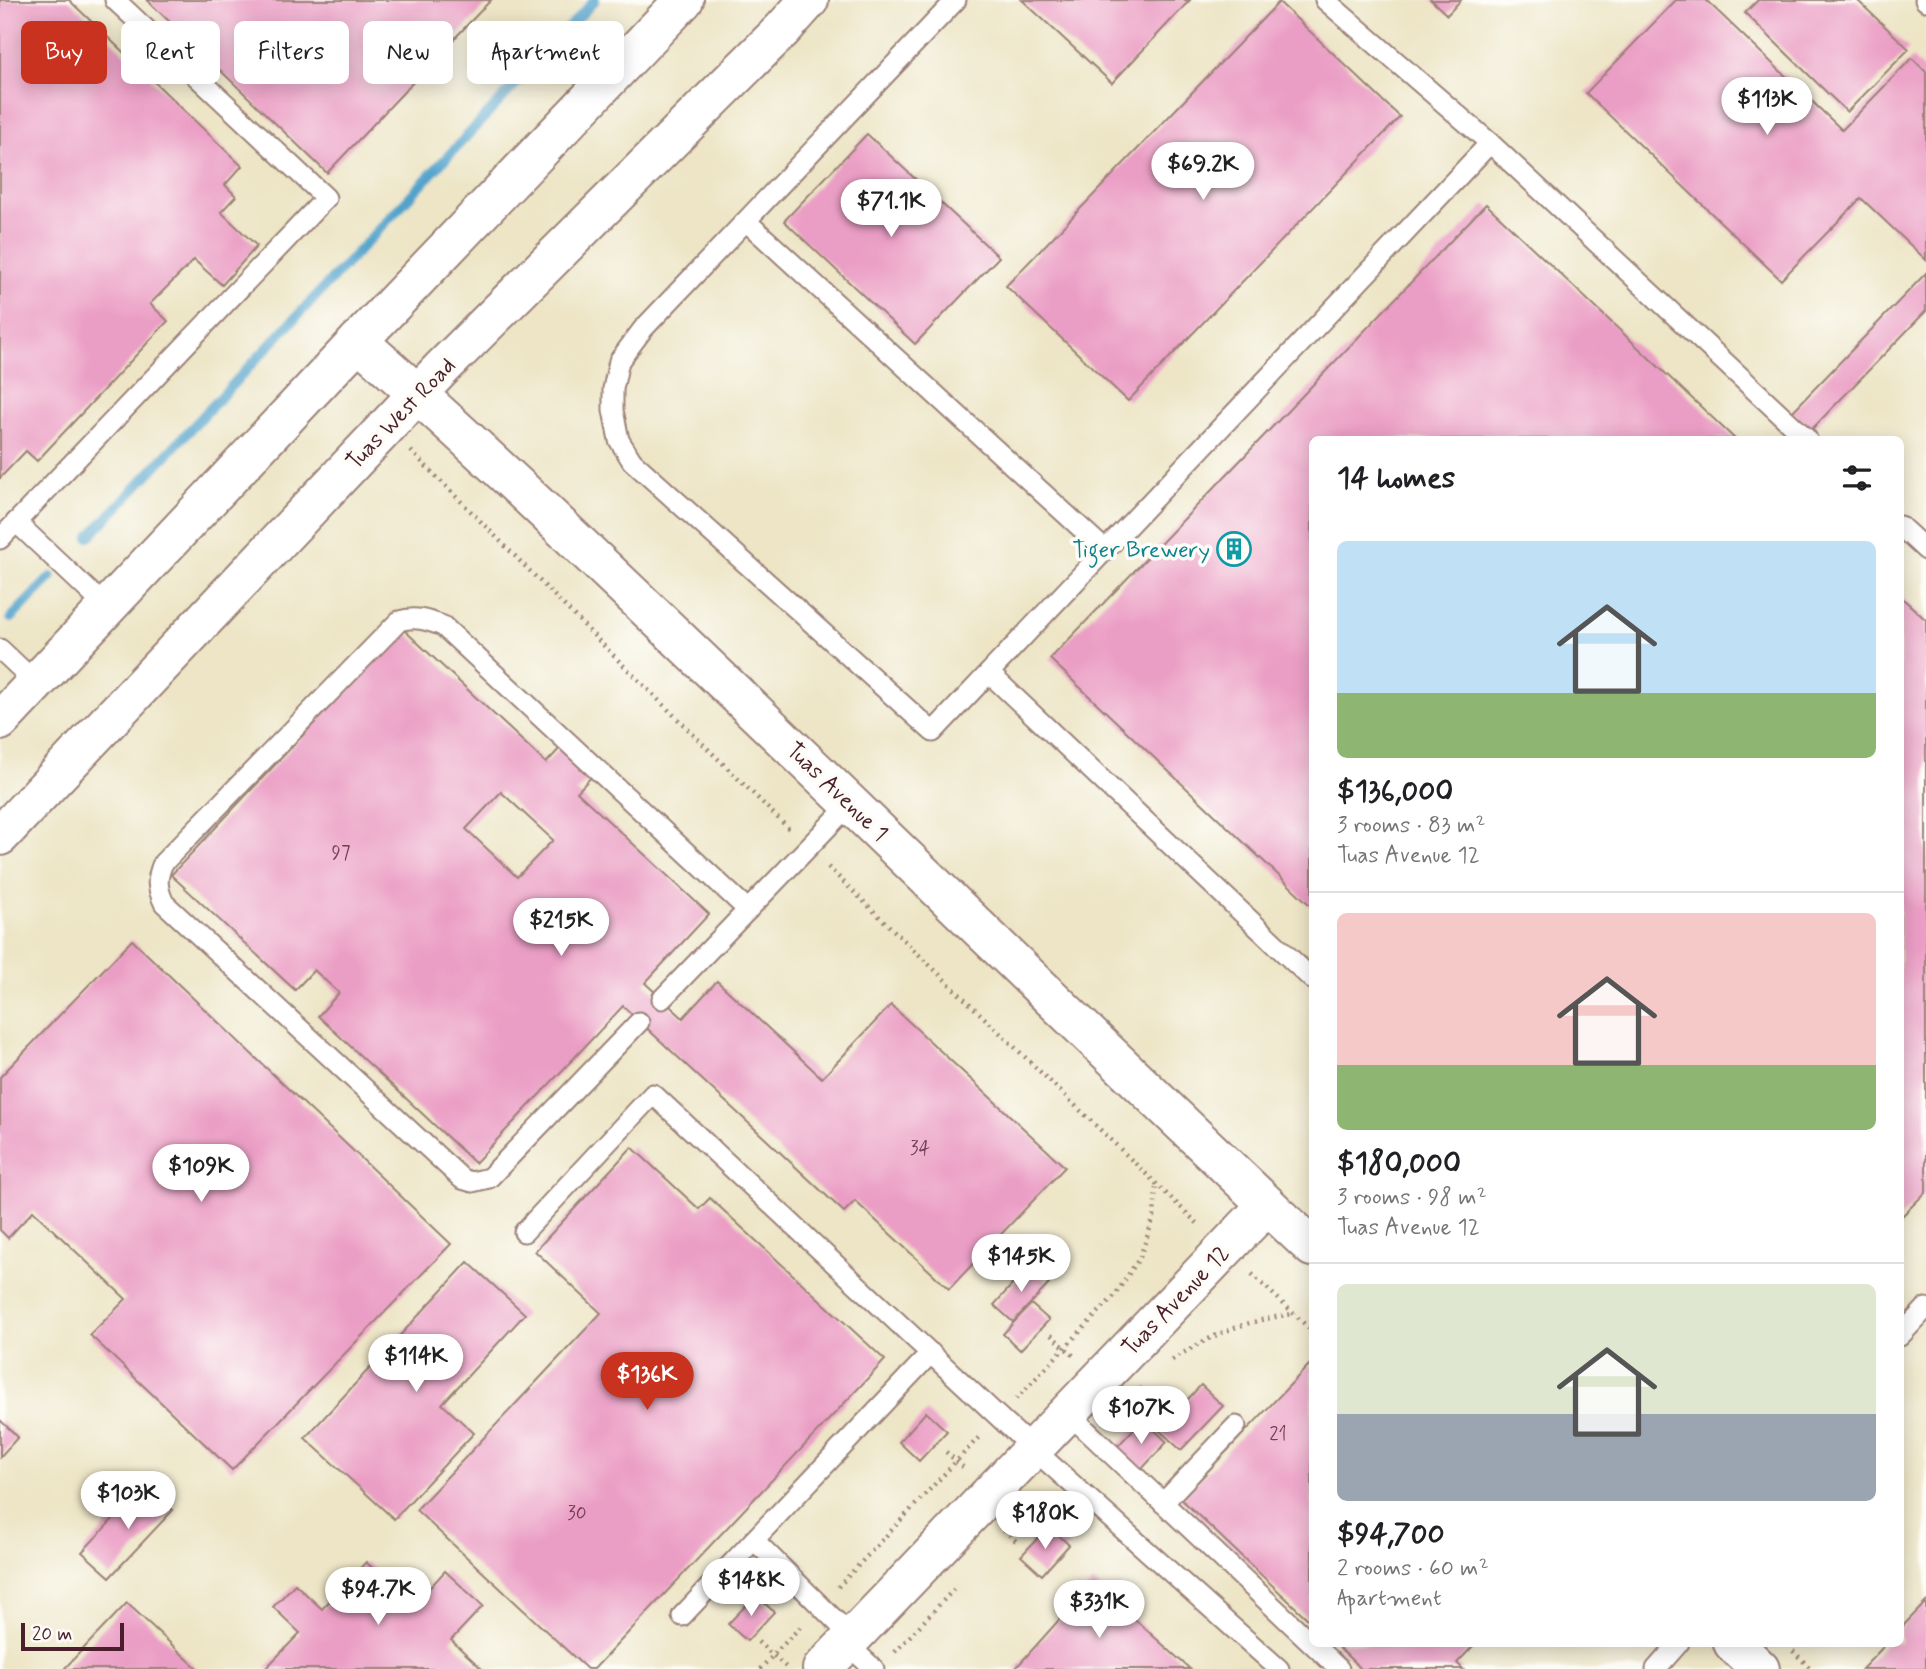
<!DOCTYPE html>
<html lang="en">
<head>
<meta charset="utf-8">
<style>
  :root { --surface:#fff; --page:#f6f6f6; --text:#202124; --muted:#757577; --line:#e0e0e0; --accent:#c8321e }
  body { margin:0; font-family:Mynerve,sans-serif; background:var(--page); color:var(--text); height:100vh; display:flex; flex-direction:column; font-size:26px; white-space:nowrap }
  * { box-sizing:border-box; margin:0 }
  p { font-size:23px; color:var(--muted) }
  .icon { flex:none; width:38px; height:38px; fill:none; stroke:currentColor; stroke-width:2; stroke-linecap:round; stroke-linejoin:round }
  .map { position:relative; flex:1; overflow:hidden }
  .drawer { position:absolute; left:1309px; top:436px; width:595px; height:1211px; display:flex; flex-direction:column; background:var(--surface); border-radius:10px; box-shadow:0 4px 18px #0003 }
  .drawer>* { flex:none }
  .top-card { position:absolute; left:21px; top:21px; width:665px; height:63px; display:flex; gap:14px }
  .scale { position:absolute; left:21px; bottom:18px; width:103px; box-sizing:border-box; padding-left:7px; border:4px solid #4a1f2b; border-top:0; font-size:19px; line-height:24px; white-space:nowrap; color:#4a1f2b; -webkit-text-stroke:5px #fdfcf7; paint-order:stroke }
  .price { position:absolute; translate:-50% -60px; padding:0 16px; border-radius:24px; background:#fff; color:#222; font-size:23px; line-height:46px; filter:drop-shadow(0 2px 4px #0008) }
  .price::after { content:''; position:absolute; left:50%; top:42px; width:21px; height:16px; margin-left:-10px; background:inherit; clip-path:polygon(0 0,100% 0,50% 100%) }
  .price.on { background:var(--accent); color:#fff }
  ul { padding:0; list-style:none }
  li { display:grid; align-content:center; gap:14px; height:371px; padding:0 28px }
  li+li { border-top:2px solid var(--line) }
  li span { display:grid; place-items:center; height:217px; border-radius:10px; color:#555 }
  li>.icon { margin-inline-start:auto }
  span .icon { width:126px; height:126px; fill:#fffc; stroke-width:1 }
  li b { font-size:30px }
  h2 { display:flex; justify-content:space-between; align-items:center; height:84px; padding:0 28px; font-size:30px }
  .tag { padding:0 24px; border-radius:10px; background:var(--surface); box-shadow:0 4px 18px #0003; font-size:24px; line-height:63px }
  .tag.on { background:var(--accent); color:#fff }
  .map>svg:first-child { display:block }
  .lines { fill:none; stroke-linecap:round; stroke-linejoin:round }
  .stream { stroke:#51a3cc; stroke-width:10 }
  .building { fill:#eb9ec5; fill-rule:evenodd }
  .service-casing { stroke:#9c8278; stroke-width:23 }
  .minor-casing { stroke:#9c8278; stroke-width:42 }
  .primary-casing { stroke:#9c8278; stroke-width:42 }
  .path { stroke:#9c8278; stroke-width:4.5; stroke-dasharray:2 5; stroke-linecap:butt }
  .service { stroke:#fff; stroke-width:19 }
  .minor { stroke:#fff; stroke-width:38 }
  .primary { stroke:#fff; stroke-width:38 }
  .labels { text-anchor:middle; stroke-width:7; stroke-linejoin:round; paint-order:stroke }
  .number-label { font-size:19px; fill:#723f52 }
  .street-label { font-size:23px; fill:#4a1f2b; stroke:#fdfcf7 }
  .culture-label { font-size:23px; fill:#0d838f; stroke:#fdfcf7; text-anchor:end }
</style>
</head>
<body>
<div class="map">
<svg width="1926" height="1669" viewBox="0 0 1926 1669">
  <rect width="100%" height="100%" fill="#fdfcf7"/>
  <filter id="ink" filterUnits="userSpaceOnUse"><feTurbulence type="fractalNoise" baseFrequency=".0143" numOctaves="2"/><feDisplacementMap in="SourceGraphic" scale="14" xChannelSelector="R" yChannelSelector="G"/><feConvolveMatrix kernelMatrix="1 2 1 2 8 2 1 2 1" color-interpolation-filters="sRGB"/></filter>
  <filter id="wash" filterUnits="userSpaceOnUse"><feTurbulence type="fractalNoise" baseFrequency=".00686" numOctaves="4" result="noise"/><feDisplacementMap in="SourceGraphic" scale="28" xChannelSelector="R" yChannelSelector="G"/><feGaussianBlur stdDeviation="1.57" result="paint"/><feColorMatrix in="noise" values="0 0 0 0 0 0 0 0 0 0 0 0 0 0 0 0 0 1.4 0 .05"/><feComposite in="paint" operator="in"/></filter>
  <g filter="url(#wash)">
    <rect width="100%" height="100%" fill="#ede5c6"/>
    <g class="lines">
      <g class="stream">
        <polyline points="89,537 595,0"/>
        <polyline points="11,618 51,577"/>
      </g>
    </g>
    <g id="blocks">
      <g class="building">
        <polygon points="0,0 69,0 242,166 225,185 236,196 221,212 257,246 222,285 194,260 150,304 168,321 37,461 26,451 0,478"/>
        <polygon points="147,0 491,0 327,173"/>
        <polygon points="1022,0 1190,0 1112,83"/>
        <polygon points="1431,0 1461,0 1447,15"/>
        <polygon points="1676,0 1706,0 1842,130 1912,58 1926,72 1926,260 1861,198 1781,280 1586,93"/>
        <polygon points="1758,0 1857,0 1909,49 1847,112 1745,13"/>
        <polygon points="1279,2 1400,117 1128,401 1006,286"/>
        <polygon points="867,134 999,257 915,344 784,221"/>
        <polygon points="1486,204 1735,439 1312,439 1312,907 1050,659"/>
        <polygon points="1926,273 1926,311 1811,430 1792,412"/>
        <polygon points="1900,596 1926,620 1926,1192 1900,1218"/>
        <path d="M 403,629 L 546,763 L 565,743 L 596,772 L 577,792 L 709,914 L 645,983 L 683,1018 L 717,981 L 822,1078 L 891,1005 L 1065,1167 L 949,1289 L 855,1201 L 844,1212 L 623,1006 L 475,1163 L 318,1016 L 339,993 L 314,970 L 295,990 L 171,875 ZM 501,792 L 553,840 L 517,877 L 466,829 Z"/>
        <polygon points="132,940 451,1244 232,1470 90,1335 126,1299 33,1211 8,1238 0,1230 0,1077"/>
        <polygon points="632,1147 699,1209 710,1198 885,1360 594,1669 587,1669 416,1510 601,1313 535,1251"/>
        <polygon points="468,1262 525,1314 442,1404 474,1433 394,1519 305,1438"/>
        <polygon points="1029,1266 1049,1284 1013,1322 994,1305"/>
        <polygon points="1031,1304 1049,1320 1020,1350 1003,1334"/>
        <polygon points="1309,1365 1312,1368 1312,1623 1181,1499"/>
        <polygon points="1201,1385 1223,1406 1181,1450 1159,1430"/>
        <polygon points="926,1412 947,1431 919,1461 899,1442"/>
        <polygon points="1143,1419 1167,1442 1139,1472 1115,1449"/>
        <polygon points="0,1420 18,1437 0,1457"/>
        <polygon points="146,1484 173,1510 110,1577 82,1552"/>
        <polygon points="1049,1526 1069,1545 1042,1575 1021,1556"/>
        <polygon points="366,1562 413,1606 445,1571 483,1606 451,1640 482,1669 265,1669 300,1633 273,1607 295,1584 322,1609"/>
        <polygon points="1093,1582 1190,1669 1015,1669"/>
        <polygon points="756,1595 774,1612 747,1641 728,1624"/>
        <polygon points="1926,1602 1926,1669 1862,1669 1887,1643 1900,1643 1900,1629"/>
        <polygon points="127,1603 198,1669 64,1669"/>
        <polygon points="1334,1643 1476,1643 1457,1663 1463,1669 1361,1669"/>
      </g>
    </g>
  </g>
  <g filter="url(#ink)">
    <use href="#blocks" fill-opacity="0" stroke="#9c8278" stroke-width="2"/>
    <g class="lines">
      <g class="service-casing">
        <g id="service">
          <polyline points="956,0 643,329 619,361 613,389 613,410 619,440 632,461 933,732 1490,143"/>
          <polyline points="1325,0 1490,143 1807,439"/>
          <polyline points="1925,0 1926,1"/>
          <polyline points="746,221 1105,550"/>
          <polyline points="16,522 106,607"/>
          <polyline points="1900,526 1926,550"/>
          <polyline points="0,539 326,198 115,0"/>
          <polyline points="0,649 36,683"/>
          <polyline points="989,673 1312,979"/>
          <polyline points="662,999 851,803"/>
          <path d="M 639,1022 L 489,1178 L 472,1182 L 462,1179 L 164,903 C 157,888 156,879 163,863 L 399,621 C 415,616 427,620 443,626 L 748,910"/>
          <polyline points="524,1232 653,1094 1032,1448 1279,1669"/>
          <polyline points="1900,1336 1926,1308"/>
          <polyline points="1067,1412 1339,1669"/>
          <polyline points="1163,1503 1236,1426"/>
          <polyline points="754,1540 852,1637"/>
          <polyline points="682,1616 931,1353"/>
          <polyline points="847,1644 874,1669"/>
          <polyline points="1656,1669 1679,1643"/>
        </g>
      </g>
      <g class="minor-casing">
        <g id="minor">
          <path d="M 358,341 C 479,447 595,559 711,670 C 912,862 1110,1057 1312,1247"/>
          <polyline points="1733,1643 1760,1669"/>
          <polyline points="822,1669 1267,1205"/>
        </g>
      </g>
      <g class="primary-casing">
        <g id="primary">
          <polyline points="0,721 358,341 684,0"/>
          <polyline points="0,836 441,369 783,29 809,0"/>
        </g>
      </g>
      <g class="path">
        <polyline points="411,451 616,658 789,829"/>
        <polyline points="828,867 1199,1225"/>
        <polyline points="1252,1274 1312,1331"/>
        <polyline points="1051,1335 1074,1356"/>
        <path d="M 1172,1360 C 1216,1332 1242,1322 1293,1314"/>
        <polyline points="1139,1388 1160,1407"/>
        <polyline points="1016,1399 1115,1295 1140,1257 1154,1217 1156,1185"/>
        <polyline points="946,1452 963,1467"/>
        <polyline points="1004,1530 1016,1541"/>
        <polyline points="838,1587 981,1435"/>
        <polyline points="758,1642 786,1667"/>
        <polyline points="1793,1651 1811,1669"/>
        <polyline points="895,1652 956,1587"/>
        <polyline points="760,1669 803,1624"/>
      </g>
      <use href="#service" class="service"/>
      <use href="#minor" class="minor"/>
      <use href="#primary" class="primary"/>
    </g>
  </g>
  <defs>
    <g id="building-ring" transform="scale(1.75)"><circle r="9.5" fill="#fdfcf7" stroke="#0f9aa8" stroke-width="1.5"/><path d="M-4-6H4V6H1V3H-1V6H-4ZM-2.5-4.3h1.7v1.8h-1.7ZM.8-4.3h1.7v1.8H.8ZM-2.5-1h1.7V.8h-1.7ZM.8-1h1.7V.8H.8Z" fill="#0f9aa8"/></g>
  </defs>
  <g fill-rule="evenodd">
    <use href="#building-ring" x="1234" y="549"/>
  </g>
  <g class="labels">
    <g class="number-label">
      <text x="341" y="859">97</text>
      <text x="920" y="1154">34</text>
      <text x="1278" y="1440">21</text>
      <text x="577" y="1519">30</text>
    </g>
    <g class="street-label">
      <text transform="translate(400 413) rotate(-46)" y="8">Tuas West Road</text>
      <text transform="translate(838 791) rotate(44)" y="8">Tuas Avenue 1</text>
      <text transform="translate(1175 1300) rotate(-46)" y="8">Tuas Avenue 12</text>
    </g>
    <g class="culture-label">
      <text x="1210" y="557">Tiger Brewery</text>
    </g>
  </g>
</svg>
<div class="scale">20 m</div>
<b class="price" style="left:1767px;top:137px">$113K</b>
<b class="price" style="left:1203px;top:202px">$69.2K</b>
<b class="price" style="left:891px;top:239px">$71.1K</b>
<b class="price" style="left:561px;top:958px">$215K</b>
<b class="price" style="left:201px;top:1204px">$109K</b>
<b class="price" style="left:1021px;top:1294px">$145K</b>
<b class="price" style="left:416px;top:1394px">$114K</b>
<b class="price on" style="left:647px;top:1412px">$136K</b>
<b class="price" style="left:1141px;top:1446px">$107K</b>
<b class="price" style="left:128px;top:1531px">$103K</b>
<b class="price" style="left:1045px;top:1551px">$180K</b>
<b class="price" style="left:751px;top:1618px">$148K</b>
<b class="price" style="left:378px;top:1627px">$94.7K</b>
<b class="price" style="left:1099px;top:1640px">$331K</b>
<div class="top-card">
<a class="tag on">Buy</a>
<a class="tag">Rent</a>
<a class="tag">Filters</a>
<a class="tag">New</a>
<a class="tag">Apartment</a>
</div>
<section class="drawer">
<h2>14 homes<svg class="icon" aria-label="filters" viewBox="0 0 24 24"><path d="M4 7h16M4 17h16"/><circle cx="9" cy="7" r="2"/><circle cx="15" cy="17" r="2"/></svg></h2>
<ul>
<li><span style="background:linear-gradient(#bfe0f5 70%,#8fb573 0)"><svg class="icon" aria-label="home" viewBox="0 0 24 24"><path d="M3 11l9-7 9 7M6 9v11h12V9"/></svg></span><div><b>$136,000</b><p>3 rooms · 83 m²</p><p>Tuas Avenue 12</p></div></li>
<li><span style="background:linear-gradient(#f6c9c9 70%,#8fb573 0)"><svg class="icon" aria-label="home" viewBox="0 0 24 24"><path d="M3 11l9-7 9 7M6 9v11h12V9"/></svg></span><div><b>$180,000</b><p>3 rooms · 98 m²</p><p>Tuas Avenue 12</p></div></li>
<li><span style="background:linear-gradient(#dfe7d0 60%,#9aa5b1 0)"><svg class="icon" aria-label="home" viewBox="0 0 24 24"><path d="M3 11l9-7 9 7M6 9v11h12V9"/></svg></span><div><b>$94,700</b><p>2 rooms · 60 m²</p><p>Apartment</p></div></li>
</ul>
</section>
</div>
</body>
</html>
